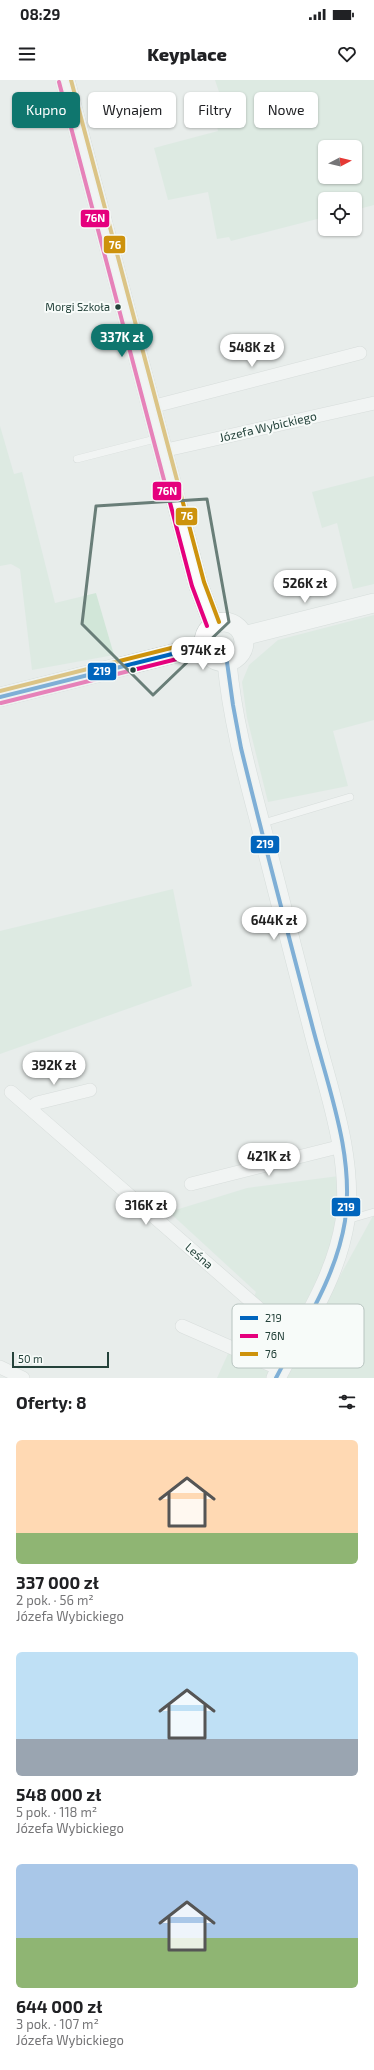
<!DOCTYPE html>
<html lang="pl">
<head>
<meta charset="utf-8">
<style>
  :root { --surface:#fff; --page:#f6f6f6; --text:#202124; --muted:#757577; --accent:#0f766e }
  body { margin:0; font-family:"Exo 2",sans-serif; background:var(--page); color:var(--text); height:100vh; display:flex; flex-direction:column; font-size:15px; white-space:nowrap }
  * { box-sizing:border-box; margin:0 }
  p { font-size:13px; color:var(--muted) }
  .icon { flex:none; width:22px; height:22px; fill:none; stroke:currentColor; stroke-width:2; stroke-linecap:round; stroke-linejoin:round }
  .map { position:relative; height:1298px; overflow:hidden }
  .side { display:flex; flex-direction:column; background:var(--surface); flex:1 }
  .side>* { flex:none }
  .banner { position:absolute; left:12px; top:12px; width:350px; height:36px; display:flex; gap:8px }
  .needle { width:26px; rotate:83deg }
  .tools { position:absolute; left:318px; top:60px; display:grid; gap:8px }
  .tools a { display:grid; place-items:center; width:44px; height:44px; border-radius:6px; background:var(--surface); box-shadow:0 1px 3px #0004; font-size:20px }
  .scale { position:absolute; left:12px; bottom:10px; width:97px; box-sizing:border-box; padding-left:4px; border:2px solid #24423a; border-top:0; font-size:11px; line-height:14px; white-space:nowrap; color:#24423a; -webkit-text-stroke:3px #f7fbf9; paint-order:stroke }
  .price { position:absolute; translate:-50% -34px; padding:0 9px; border-radius:14px; background:#fff; color:#222; font-size:13px; line-height:26px; filter:drop-shadow(0 1px 2px #0008) }
  .price::after { content:''; position:absolute; left:50%; top:24px; width:12px; height:9px; margin-left:-6px; background:inherit; clip-path:polygon(0 0,100% 0,50% 100%) }
  .price.on { background:var(--accent); color:#fff }
  ul { padding:0; list-style:none }
  li { display:grid; align-content:center; gap:8px; height:212px; padding:0 16px }
  li span { display:grid; place-items:center; height:124px; border-radius:6px; color:#555 }
  li>.icon { margin-inline-start:auto }
  span .icon { width:72px; height:72px; fill:#fffc; stroke-width:1 }
  li b { font-size:17px }
  h2 { display:flex; justify-content:space-between; align-items:center; height:48px; padding:0 16px; font-size:17px }
  .pill { padding:0 14px; border-radius:6px; background:var(--surface); box-shadow:0 1px 3px #0004; font-size:14px; line-height:36px }
  .pill.on { background:var(--accent); color:#fff }
  .status { display:flex; justify-content:space-between; align-items:center; height:28px; padding:0 20px; background:var(--surface); direction:ltr }
  .status svg { height:11px; fill:currentColor }
  header { display:flex; justify-content:space-between; align-items:center; height:52px; padding:0 16px; background:var(--surface); font-size:18px; font-weight:800 }
  .map>svg:first-child { display:block }
  .green { fill:#d1e6d8; fill-rule:evenodd }
  .lines { fill:none; stroke-linecap:round; stroke-linejoin:round }
  .lane-casing { stroke:#c5cac8; stroke-width:8 }
  .street-casing { stroke:#c5cac8; stroke-width:14 }
  .secondary-casing { stroke:#c3cbc8; stroke-width:20 }
  .path { stroke:#c3ccca; stroke-width:2.5; stroke-dasharray:2 3; stroke-linecap:butt }
  .lane { stroke:#fcfcfc; stroke-width:7 }
  .street { stroke:#fcfcfc; stroke-width:13 }
  .secondary { stroke:#fcfcfc; stroke-width:19 }
  .bus-1-casing { stroke:#f7fbf9; stroke-width:7 }
  .bus-2-casing { stroke:#f7fbf9; stroke-width:7 }
  .bus-3-casing { stroke:#f7fbf9; stroke-width:7 }
  .bus-1 { stroke:#0065bd; stroke-width:4 }
  .bus-2 { stroke:#e5007d; stroke-width:4 }
  .bus-3 { stroke:#cd920c; stroke-width:4 }
  .marked { fill:none; stroke:#697e78; stroke-width:3; stroke-linejoin:round }
  .bus-dot { fill:#24423a; stroke:#f7fbf9; stroke-width:1.5 }
  .labels { text-anchor:middle; stroke-width:4; stroke-linejoin:round; paint-order:stroke }
  .bus-label { font-size:11px; fill:#24423a; stroke:#f7fbf9; text-anchor:end }
  .street-label { font-size:12px; fill:#24423a; stroke:#f7fbf9 }
  .key { fill:#f7fbf9; stroke:#b8c4c0; stroke-width:1 }
  .key-label { font-size:11px; fill:#24423a }
  .line-badge { stroke:#f7fbf9; stroke-width:1.5 }
  .badge-label { font-size:11px; text-anchor:middle; font-weight:bold; fill:#fff }
</style>
</head>
<body>
<div class="status"><b>08:29</b><svg viewBox="0 0 49 12"><path d="M0 12V9h3v3zM5 12V6h3v6zM10 12V3h3v9zM15 12V0h3v12zM26 1h20v11H26zM47 4h2v5h-2z"/></svg></div>
<header><svg class="icon" aria-label="menu" viewBox="0 0 24 24"><path d="M4 6h16M4 12h16M4 18h16"/></svg>Keyplace<svg class="icon" aria-label="heart" viewBox="0 0 24 24"><path d="M12 20l-8-8c-3-5 5-10 8-4 3-6 11-1 8 4z"/></svg></header>
<div class="map">
<svg width="374" height="1298" viewBox="0 0 374 1298">
  <rect width="100%" height="100%" fill="#e8edeb"/>
  <g class="green">
    <path d="M 215,0 L 374,0 L 374,125 L 355,130 L 355,119 L 325,119 L 325,137 L 231,161 L 229,157 L 217,159 L 208,112 L 168,120 L 154,68 L 218,51 L 210,15 L 219,12 ZM 325,67 L 355,67 L 355,97 L 325,97 Z"/>
    <polygon points="0,346 14,394 22,392 55,523 96,513 114,575 32,590 20,489 11,484 0,486"/>
    <polygon points="374,396 374,504 353,509 337,443 322,448 312,412"/>
    <polygon points="374,535 374,640 333,651 348,706 268,722 247,638 242,602 249,585 278,560"/>
    <polygon points="173,809 192,906 0,974 0,851"/>
    <polygon points="339,1096 337,1141 323,1189 267,1298 217,1298 256,1212 169,1132 247,1108"/>
    <polygon points="374,1134 374,1298 284,1298"/>
  </g>
  <g class="lines">
    <g class="lane-casing">
      <g id="lane">
        <polyline points="77,379 159,358"/>
        <polyline points="260,744 350,717"/>
        <polyline points="347,1140 374,1132"/>
      </g>
    </g>
    <g class="street-casing">
      <g id="street">
        <polyline points="151,327 360,273"/>
        <polyline points="162,371 374,323"/>
        <polyline points="11,1012 278,1245 298,1258"/>
        <polyline points="30,1028 37,1023 90,1010"/>
        <polyline points="191,1104 342,1066"/>
        <polyline points="182,1246 280,1289"/>
        <polyline points="0,1287 23,1298"/>
      </g>
    </g>
    <g class="secondary-casing">
      <g id="secondary">
        <polyline points="65,0 198,504 213,544"/>
        <circle cx="224" cy="562" r="20"/>
        <polyline points="243,556 374,523"/>
        <path d="M 227,582 C 232,640 248,697 263,754 C 280,823 298,892 316,961 C 331,1018 353,1081 345,1141 C 336,1199 302,1247 276,1298"/>
        <polyline points="0,617 204,566"/>
      </g>
    </g>
    <g class="path">
      <polyline points="226,532 241,540"/>
      <polyline points="242,582 251,570"/>
    </g>
    <use href="#lane" class="lane"/>
    <use href="#street" class="street"/>
    <use href="#secondary" class="secondary"/>
    <g class="bus-1-casing">
      <g id="bus-1">
        <path d="M 227,582 L 233,625 L 241,668 C 263,759 287,850 311,941 C 327,1005 355,1074 345,1141 C 336,1198 302,1248 276,1298"/>
        <polyline points="0,617 204,566"/>
      </g>
    </g>
    <g class="bus-2-casing">
      <g id="bus-2">
        <polyline points="59,2 192,506 207,546"/>
        <polyline points="1,623 205,572"/>
      </g>
    </g>
    <g class="bus-3-casing">
      <g id="bus-3">
        <polyline points="71,0 204,502 219,542"/>
        <polyline points="0,611 203,560"/>
      </g>
    </g>
    <use href="#bus-1" class="bus-1"/>
    <use href="#bus-2" class="bus-2"/>
    <use href="#bus-3" class="bus-3"/>
  </g>
  <path d="M0 0H374V1298H0ZM 207,419 L 229,542 L 153,615 L 82,544 L 96,426 Z" fill="#e8edeb" fill-opacity=".55" fill-rule="evenodd"/>
  <path class="marked" d="M 207,419 L 229,542 L 153,615 L 82,544 L 96,426 Z"/>
  <g class="bus-dot">
    <circle cx="118" cy="227" r="3.5"/>
    <circle cx="133" cy="590" r="3.5"/>
  </g>
  <g class="labels">
    <g class="bus-label">
      <text x="110" y="231">Morgi Szkoła</text>
    </g>
    <g class="street-label">
      <text transform="translate(268 347) rotate(-13)" y="4">Józefa Wybickiego</text>
      <text transform="translate(199 1176) rotate(41)" y="4">Leśna</text>
    </g>
  </g>
  <rect x="232" y="1224" width="132" height="64" rx="6" class="key"/>
  <rect x="240" y="1236" width="18" height="4" fill="#0065bd"/>
  <rect x="240" y="1254" width="18" height="4" fill="#e5007d"/>
  <rect x="240" y="1272" width="18" height="4" fill="#cd920c"/>
  <g class="key-label">
    <text x="265" y="1242">219</text>
    <text x="265" y="1260">76N</text>
    <text x="265" y="1278">76</text>
  </g>
  <g class="line-badge">
    <rect x="80" y="129" width="30" height="19" rx="4" fill="#e5007d"/>
    <rect x="103" y="155" width="23" height="19" rx="4" fill="#cd920c"/>
    <rect x="152" y="401" width="30" height="20" rx="4" fill="#e5007d"/>
    <rect x="175" y="427" width="23" height="19" rx="4" fill="#cd920c"/>
    <rect x="87" y="582" width="30" height="19" rx="4" fill="#0065bd"/>
    <rect x="250" y="755" width="30" height="19" rx="4" fill="#0065bd"/>
    <rect x="331" y="1117" width="30" height="20" rx="4" fill="#0065bd"/>
  </g>
  <g class="badge-label">
    <text x="95" y="142">76N</text>
    <text x="115" y="169">76</text>
    <text x="167" y="415">76N</text>
    <text x="187" y="440">76</text>
    <text x="102" y="595">219</text>
    <text x="265" y="768">219</text>
    <text x="346" y="1131">219</text>
  </g>
</svg>
<div class="tools">
<a><svg class="needle" viewBox="-14 -14 28 28"><path d="M0-13l5 13h-10z" fill="#e53935"/><path d="M0 13l5-13h-10z" fill="#757577"/></svg></a>
<a><svg class="icon" aria-label="locate" viewBox="0 0 24 24"><circle cx="12" cy="12" r="6"/><path d="M12 2v4M12 18v4M2 12h4M18 12h4"/></svg></a>
</div>
<div class="scale">50 m</div>
<b class="price on" style="left:122px;top:278px">337K zł</b>
<b class="price" style="left:252px;top:288px">548K zł</b>
<b class="price" style="left:305px;top:524px">526K zł</b>
<b class="price" style="left:203px;top:591px">974K zł</b>
<b class="price" style="left:274px;top:861px">644K zł</b>
<b class="price" style="left:54px;top:1006px">392K zł</b>
<b class="price" style="left:269px;top:1097px">421K zł</b>
<b class="price" style="left:146px;top:1146px">316K zł</b>
<div class="banner">
<a class="pill on">Kupno</a>
<a class="pill">Wynajem</a>
<a class="pill">Filtry</a>
<a class="pill">Nowe</a>
</div>
</div>
<section class="side">
<h2>Oferty: 8<svg class="icon" aria-label="filters" viewBox="0 0 24 24"><path d="M4 7h16M4 17h16"/><circle cx="9" cy="7" r="2"/><circle cx="15" cy="17" r="2"/></svg></h2>
<ul>
<li><span style="background:linear-gradient(#ffd9b3 75%,#8fb573 0)"><svg class="icon" aria-label="home" viewBox="0 0 24 24"><path d="M3 11l9-7 9 7M6 9v11h12V9"/></svg></span><div><b>337 000 zł</b><p>2 pok. · 56 m²</p><p>Józefa Wybickiego</p></div></li>
<li><span style="background:linear-gradient(#bfe0f5 70%,#9aa5b1 0)"><svg class="icon" aria-label="home" viewBox="0 0 24 24"><path d="M3 11l9-7 9 7M6 9v11h12V9"/></svg></span><div><b>548 000 zł</b><p>5 pok. · 118 m²</p><p>Józefa Wybickiego</p></div></li>
<li><span style="background:linear-gradient(#a9c7e8 60%,#8fb573 0)"><svg class="icon" aria-label="home" viewBox="0 0 24 24"><path d="M3 11l9-7 9 7M6 9v11h12V9"/></svg></span><div><b>644 000 zł</b><p>3 pok. · 107 m²</p><p>Józefa Wybickiego</p></div></li>
</ul>
</section>
</body>
</html>
